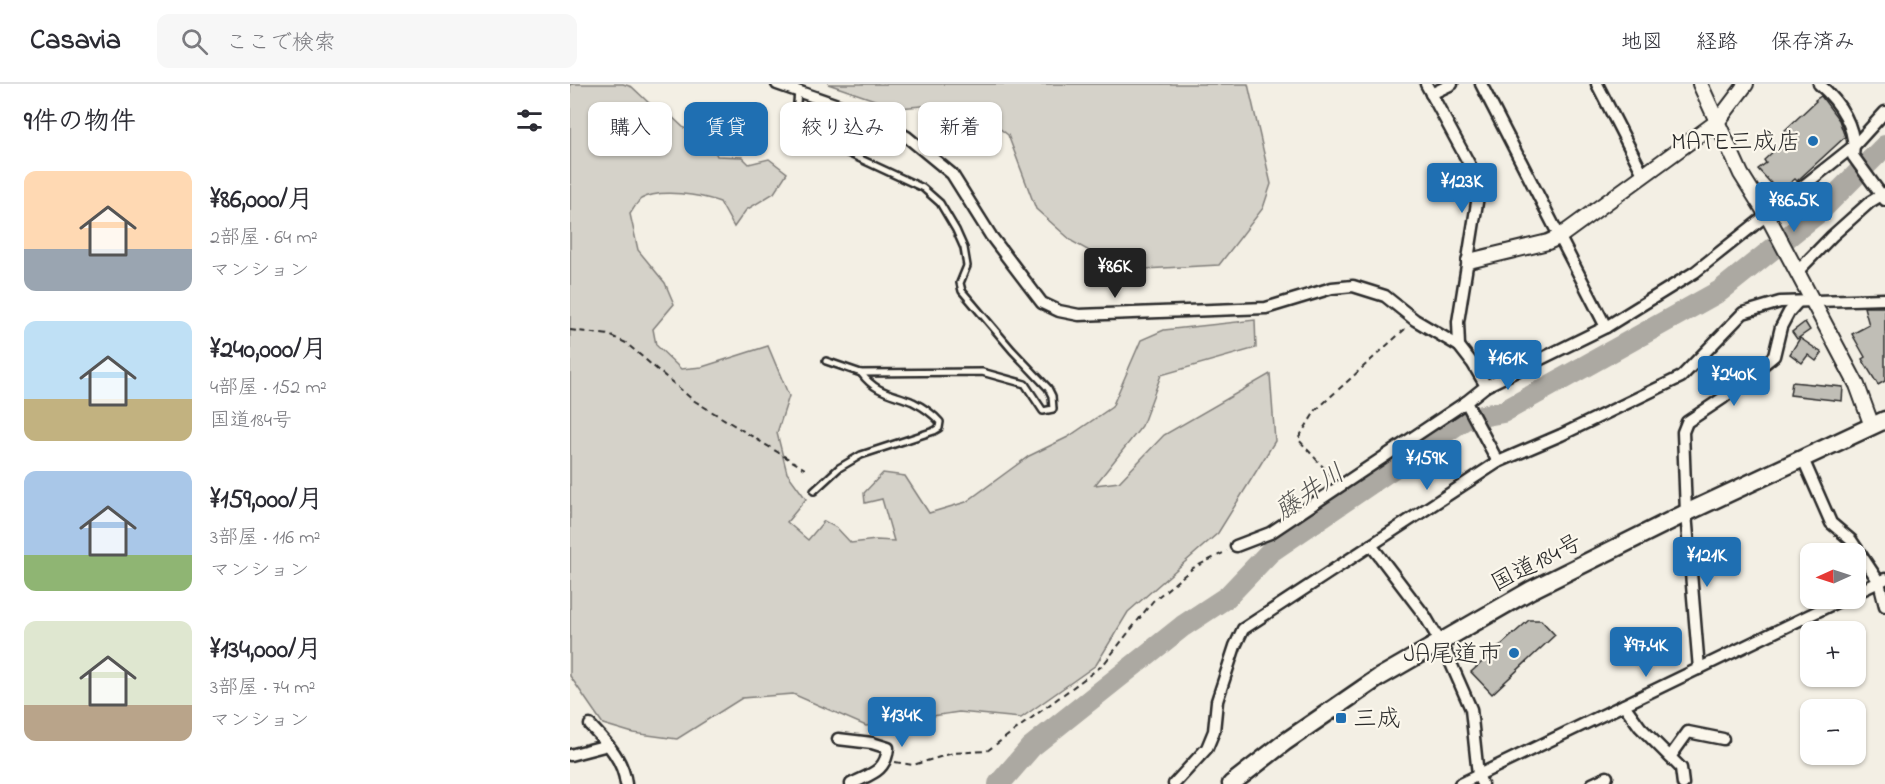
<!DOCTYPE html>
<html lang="ja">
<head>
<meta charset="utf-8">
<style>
  :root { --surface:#fff; --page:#f7f7f7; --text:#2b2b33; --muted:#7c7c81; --line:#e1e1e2; --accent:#1f6fb2 }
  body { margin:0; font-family:"Indie Flower","Klee One",sans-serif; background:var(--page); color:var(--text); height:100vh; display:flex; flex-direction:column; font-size:22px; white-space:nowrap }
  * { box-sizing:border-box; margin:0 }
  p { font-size:20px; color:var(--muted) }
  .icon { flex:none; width:33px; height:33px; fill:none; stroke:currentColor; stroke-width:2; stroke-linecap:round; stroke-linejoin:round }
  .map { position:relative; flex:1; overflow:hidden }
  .drawer { display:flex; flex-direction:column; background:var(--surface); width:570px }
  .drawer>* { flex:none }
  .hud { position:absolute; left:18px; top:18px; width:570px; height:54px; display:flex; gap:12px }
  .needle { width:39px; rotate:267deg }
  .tools { position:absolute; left:1230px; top:459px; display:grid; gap:12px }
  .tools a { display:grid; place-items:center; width:66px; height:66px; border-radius:12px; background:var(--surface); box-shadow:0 2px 4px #0004; font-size:30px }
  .price { position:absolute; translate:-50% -51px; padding:0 14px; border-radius:6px; background:var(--accent); color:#fff; font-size:20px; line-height:39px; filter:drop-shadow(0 2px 3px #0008) }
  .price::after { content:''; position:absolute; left:50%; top:36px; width:18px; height:14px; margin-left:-9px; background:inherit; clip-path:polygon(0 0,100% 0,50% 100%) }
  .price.selected { background:#222; color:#fff }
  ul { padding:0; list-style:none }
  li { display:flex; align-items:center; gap:18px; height:150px; padding:0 24px }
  li span { display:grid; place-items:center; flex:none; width:168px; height:120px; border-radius:12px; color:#555 }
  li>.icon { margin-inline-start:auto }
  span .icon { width:72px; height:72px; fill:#fffc; stroke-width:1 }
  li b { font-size:26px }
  h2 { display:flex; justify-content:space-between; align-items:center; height:72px; padding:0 24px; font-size:26px }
  .pill { padding:0 21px; border-radius:12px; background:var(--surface); box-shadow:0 2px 4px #0004; font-size:21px; line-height:54px }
  .pill.selected { background:var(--accent); color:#fff }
  header { display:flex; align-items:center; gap:36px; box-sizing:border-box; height:84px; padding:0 30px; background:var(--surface); border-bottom:2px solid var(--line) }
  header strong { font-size:28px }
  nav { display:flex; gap:33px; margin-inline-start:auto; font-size:21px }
  .search { width:420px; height:54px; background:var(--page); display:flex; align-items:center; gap:15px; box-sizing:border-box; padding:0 21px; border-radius:12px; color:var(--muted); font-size:22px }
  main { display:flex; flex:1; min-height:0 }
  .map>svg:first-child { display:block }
  .green { fill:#d5d2c9; stroke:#807e7a; stroke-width:1.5 }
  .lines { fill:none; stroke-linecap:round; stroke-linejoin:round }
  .river { stroke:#aca9a2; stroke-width:22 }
  .building { fill:#c0beb6; stroke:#2b2b2b; stroke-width:1.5 }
  .service-casing { stroke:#2b2b2b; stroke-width:10 }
  .minor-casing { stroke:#2b2b2b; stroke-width:15 }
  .tertiary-casing { stroke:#2b2b2b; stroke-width:18 }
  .trunk-casing { stroke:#2b2b2b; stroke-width:21 }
  .path { stroke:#2b2b2b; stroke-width:2; stroke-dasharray:6 4.5; stroke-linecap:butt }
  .service { stroke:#fbf7ec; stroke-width:5 }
  .minor { stroke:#fbf7ec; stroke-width:10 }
  .tertiary { stroke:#fbf7ec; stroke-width:14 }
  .trunk { stroke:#fbf7ec; stroke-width:16 }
  .poi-dot { fill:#1f6fb2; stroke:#fbf7ec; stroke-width:2 }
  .labels { text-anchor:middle; stroke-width:4.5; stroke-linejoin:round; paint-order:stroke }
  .poi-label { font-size:24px; fill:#2b2b2b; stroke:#fbf7ec; text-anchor:end }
  .street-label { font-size:24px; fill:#2b2b2b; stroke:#fbf7ec }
  .water-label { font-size:26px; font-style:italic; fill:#585755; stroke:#fbf7ec }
</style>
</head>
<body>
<header>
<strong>Casavia</strong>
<div class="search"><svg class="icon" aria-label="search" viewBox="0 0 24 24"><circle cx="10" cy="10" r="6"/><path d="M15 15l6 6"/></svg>ここで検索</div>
<nav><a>地図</a><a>経路</a><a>保存済み</a></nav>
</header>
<main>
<section class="drawer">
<h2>9件の物件<svg class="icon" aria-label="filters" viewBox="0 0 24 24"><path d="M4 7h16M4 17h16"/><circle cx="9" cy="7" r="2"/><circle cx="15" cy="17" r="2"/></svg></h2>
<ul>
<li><span style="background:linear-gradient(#ffd9b3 65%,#9aa5b1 0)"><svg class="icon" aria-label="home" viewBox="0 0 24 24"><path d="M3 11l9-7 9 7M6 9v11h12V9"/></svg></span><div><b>¥86,000/月</b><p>2部屋 · 64 m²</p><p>マンション</p></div></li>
<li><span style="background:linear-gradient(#bfe0f5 65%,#c2b280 0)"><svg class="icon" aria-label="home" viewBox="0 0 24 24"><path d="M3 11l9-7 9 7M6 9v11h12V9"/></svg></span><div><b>¥240,000/月</b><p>4部屋 · 152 m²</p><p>国道184号</p></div></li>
<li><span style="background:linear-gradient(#a9c7e8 70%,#8fb573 0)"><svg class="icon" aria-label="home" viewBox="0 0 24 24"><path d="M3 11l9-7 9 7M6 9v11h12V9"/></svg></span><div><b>¥159,000/月</b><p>3部屋 · 116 m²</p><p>マンション</p></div></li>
<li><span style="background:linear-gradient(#dfe7d0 70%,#b9a48a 0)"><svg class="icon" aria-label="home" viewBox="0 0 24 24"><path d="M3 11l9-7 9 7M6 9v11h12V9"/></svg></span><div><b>¥134,000/月</b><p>3部屋 · 74 m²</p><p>マンション</p></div></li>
</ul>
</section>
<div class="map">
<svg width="1315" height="700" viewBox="0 0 1315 700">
  <rect width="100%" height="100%" fill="#f3efe4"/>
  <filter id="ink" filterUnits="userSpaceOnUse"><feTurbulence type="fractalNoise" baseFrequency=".0167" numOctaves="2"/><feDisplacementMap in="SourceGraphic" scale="12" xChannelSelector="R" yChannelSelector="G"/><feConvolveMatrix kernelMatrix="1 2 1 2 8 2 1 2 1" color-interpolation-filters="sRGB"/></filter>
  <g filter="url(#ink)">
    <g class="green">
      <path d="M 0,0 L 53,0 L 62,3 L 79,19 L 98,29 L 114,44 L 137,49 L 147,72 L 172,73 L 179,80 L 199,75 L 217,89 L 204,109 L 176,126 L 164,143 L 150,118 C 131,111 90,104 71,115 C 67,118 63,126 60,130 L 68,166 L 95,199 L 104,220 L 83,245 L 86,261 L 111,285 L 132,283 L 198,262 L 219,312 L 207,349 L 217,389 L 236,415 L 217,438 L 238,456 L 254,437 L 267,444 L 281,459 L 306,456 L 324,457 L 312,415 L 295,419 L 294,409 L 313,389 L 335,392 L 359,429 L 396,418 L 459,372 L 498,353 L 542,323 L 571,256 L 594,246 L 685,236 L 686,264 L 591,291 L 572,342 L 525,401 L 549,398 L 594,351 L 700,290 L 705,357 L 648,449 L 558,528 L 526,581 L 451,634 L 389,628 L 296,642 L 223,610 L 172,614 L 107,655 L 63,649 L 33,640 L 0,592 Z"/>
      <polygon points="258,0 678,0 701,100 693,124 649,181 574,185 539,178 503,158 466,125 438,51 417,35 376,20 328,24"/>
    </g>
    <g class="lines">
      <polyline class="river" points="429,700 461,663 613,542 657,513 700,468 895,335 933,328 1150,207 1249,128 1315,62"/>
    </g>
    <g class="building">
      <polygon points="1251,12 1269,36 1275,53 1227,97 1225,95 1209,108 1188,85 1196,79 1194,76 1219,53 1214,47 1246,17 1245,16"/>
      <polygon points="1294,223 1315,223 1315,297 1308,301 1292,275 1295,273 1282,250 1299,241"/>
      <polygon points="1235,238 1240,246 1227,255 1222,248"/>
      <polygon points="1230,254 1252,269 1246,277 1238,271 1232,279 1220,270"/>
      <polygon points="1222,298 1273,303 1272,317 1220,311"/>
      <polygon points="959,536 971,536 985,551 922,610 901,588"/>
    </g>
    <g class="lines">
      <g class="service-casing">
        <g id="service">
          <path d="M 228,7 L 226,31 L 237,50 L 353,104 L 370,119 L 386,146 L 394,164 L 397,182 L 390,199 L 392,207 L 442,266 L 478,304 L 482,312 L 483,325 L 473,327 L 455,300 L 412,288 L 291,289 C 307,310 322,309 343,318 C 353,323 363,330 370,338 L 369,344 L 364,347 L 291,371 L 269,384 L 244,407"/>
          <polyline points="256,277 291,289"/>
        </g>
      </g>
      <g class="minor-casing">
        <g id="minor">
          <polyline points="207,0 302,33 337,53 382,90 421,152 472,219 489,227 509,231 696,224 762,204 783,202 815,212 845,236 889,262 903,280 916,302"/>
          <polyline points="856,0 903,87 909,106 888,238 889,262"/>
          <polyline points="911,0 1036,243"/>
          <polyline points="1027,0 1074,92"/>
          <path d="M 1249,0 C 1270,18 1287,44 1283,72 L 1315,116"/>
          <polyline points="861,10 882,0"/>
          <polyline points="1227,188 1262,152 1300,118 1315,109"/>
          <polyline points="896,318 928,378"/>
          <polyline points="1233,375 1261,439 1281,456 1309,498 1315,522"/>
          <polyline points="801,461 855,532 876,568 901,625 908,691 912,700"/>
          <polyline points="666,462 700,449 896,318 916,302 1036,243 1125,188 1285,61 1315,28"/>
          <polyline points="1286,509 1315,495"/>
          <polyline points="1129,585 1116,429 1113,348 1117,338 1153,314 1204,272 1211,243 1219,228 1227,219"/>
          <polyline points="1054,621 1070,643 1111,684 1113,700"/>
          <path d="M 20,641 C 37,659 53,675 56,700"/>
          <path d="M 268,655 L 302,659 L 318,664 C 316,688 300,690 281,700"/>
          <polyline points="0,671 38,661"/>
          <polyline points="1100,673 1118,648 1153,655"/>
          <polyline points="604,700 637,664 644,647 647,617 665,562 673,545 928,378 991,351 1111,293 1173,229 1210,218 1315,215"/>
          <polyline points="890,700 1275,514"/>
          <polyline points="1022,700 1037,693"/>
        </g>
      </g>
      <g class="tertiary-casing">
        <g id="tertiary">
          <polyline points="1130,0 1171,90 1198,133 1287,301 1302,342"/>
          <polyline points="899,177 978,158 989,153 1148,37 1176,0"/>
        </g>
      </g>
      <g class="trunk-casing">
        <polyline id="trunk" points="661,700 715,658 808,594 961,506 1116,429 1315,336"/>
      </g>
      <g class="path">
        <polyline points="0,246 39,251 56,259 123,316 235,385"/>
        <polyline points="762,393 728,355 746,326 836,244"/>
        <polyline points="325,678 343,681 383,669 417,667 533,581 583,517 623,484 657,467"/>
      </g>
      <use href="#service" class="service"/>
      <use href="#minor" class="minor"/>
      <use href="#tertiary" class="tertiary"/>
      <use href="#trunk" class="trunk"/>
    </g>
  </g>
  <g class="poi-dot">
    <circle cx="1243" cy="57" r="6"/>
    <circle cx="944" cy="569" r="6"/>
    <rect x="765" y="628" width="12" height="12" rx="3"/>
  </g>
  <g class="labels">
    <g class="poi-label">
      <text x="1231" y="65">MATE三成店</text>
      <text x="932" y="577">JA尾道市</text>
      <text x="783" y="642" text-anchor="start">三成</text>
    </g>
    <g class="street-label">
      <text transform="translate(966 478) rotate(-27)" y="8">国道184号</text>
    </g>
    <g class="water-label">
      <text transform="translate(739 407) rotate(-34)" y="9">藤井川</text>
    </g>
  </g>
</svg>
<div class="tools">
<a><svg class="needle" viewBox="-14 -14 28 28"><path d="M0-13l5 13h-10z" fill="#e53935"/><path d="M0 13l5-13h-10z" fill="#7c7c81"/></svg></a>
<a>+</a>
<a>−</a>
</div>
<b class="price" style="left:892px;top:130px">¥123K</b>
<b class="price" style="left:1224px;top:149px">¥86.5K</b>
<b class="price selected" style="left:545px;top:215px">¥86K</b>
<b class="price" style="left:938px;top:307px">¥161K</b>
<b class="price" style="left:1164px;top:323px">¥240K</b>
<b class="price" style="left:857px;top:407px">¥159K</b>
<b class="price" style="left:1137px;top:504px">¥121K</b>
<b class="price" style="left:1076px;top:594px">¥97.4K</b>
<b class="price" style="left:332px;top:664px">¥134K</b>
<div class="hud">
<a class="pill">購入</a>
<a class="pill selected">賃貸</a>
<a class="pill">絞り込み</a>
<a class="pill">新着</a>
</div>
</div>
</main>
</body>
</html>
